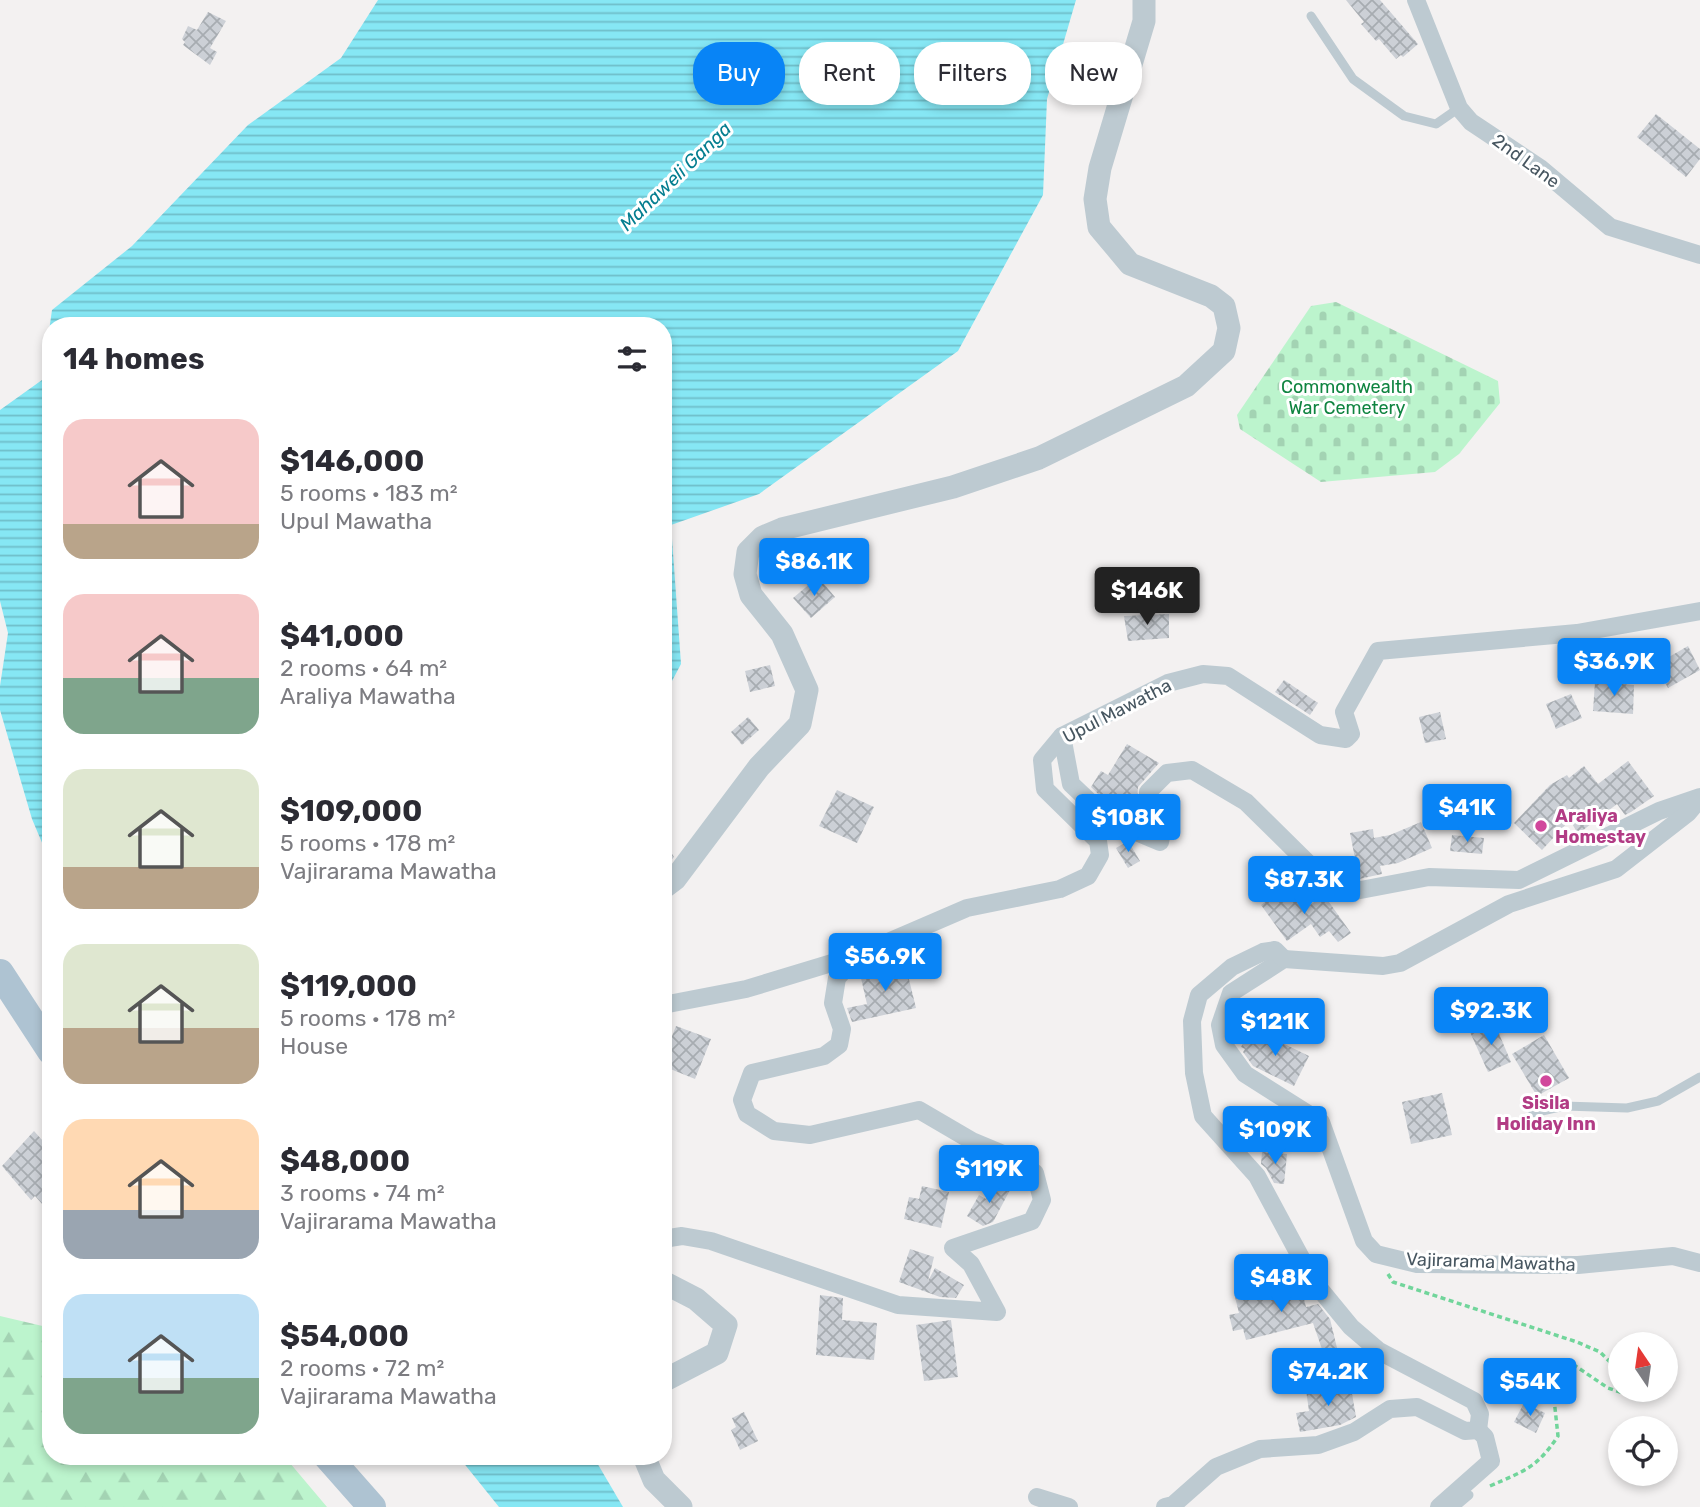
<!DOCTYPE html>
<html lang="en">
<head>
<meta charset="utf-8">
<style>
  :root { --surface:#fff; --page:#f7f7f7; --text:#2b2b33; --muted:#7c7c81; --accent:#0884f6 }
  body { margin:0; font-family:Rubik,sans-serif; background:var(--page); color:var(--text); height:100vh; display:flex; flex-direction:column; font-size:26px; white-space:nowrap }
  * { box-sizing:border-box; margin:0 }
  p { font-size:23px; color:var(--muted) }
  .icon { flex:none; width:38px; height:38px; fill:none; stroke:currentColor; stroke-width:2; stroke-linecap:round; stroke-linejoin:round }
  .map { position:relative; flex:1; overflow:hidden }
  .side { position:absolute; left:42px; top:317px; width:630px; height:1148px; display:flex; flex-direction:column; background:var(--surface); border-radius:28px; box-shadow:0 4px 10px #0003 }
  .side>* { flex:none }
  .banner { position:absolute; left:693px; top:42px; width:665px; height:63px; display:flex; gap:14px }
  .needle { width:46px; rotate:347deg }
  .buttons { position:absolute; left:1608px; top:1332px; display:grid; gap:14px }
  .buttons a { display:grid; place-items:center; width:70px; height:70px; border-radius:50%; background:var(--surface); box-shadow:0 4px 10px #0003; font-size:35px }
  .price { position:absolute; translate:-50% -60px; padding:0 16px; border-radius:7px; background:var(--accent); color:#fff; font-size:23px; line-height:46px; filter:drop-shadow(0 2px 4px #0008) }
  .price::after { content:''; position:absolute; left:50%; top:42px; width:21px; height:16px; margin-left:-10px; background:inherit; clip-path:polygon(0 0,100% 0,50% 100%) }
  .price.on { background:#222; color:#fff }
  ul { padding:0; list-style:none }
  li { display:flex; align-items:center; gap:21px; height:175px; padding:0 21px }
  li span { display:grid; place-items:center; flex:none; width:196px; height:140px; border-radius:21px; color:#555 }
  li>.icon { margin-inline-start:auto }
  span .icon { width:84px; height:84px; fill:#fffc; stroke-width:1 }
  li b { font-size:30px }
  h2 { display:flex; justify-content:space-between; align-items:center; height:84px; padding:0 21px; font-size:30px }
  .pill { padding:0 24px; border-radius:28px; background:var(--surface); box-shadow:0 4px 10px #0003; font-size:24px; line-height:63px }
  .pill.on { background:var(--accent); color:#fff }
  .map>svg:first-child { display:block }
  .forest { fill:url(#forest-firs) }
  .cemetery { fill:url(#cemetery-stones) }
  .water { fill:url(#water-rules) }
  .building { fill:url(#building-cross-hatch) }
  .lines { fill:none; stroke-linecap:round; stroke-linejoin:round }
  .path { stroke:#71d59b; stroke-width:3.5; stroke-dasharray:5 3.5; stroke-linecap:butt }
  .service { stroke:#bdcad1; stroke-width:9 }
  .minor { stroke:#bdcad1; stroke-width:18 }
  .tertiary { stroke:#bdcad1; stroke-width:23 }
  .primary { stroke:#aec3d2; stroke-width:28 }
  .hotel-dot { fill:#d1479c; stroke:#fff; stroke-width:2.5 }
  .labels { text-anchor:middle; stroke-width:6; stroke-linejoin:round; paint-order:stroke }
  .street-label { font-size:18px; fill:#475660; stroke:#fff }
  .park-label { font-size:18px; fill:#0f8440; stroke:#fff }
  .hotel-label { font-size:18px; font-weight:bold; fill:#b23c85; stroke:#fff; text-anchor:start }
  .water-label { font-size:19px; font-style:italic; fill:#047e90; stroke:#fff }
</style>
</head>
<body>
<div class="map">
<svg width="1700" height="1507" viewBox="0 0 1700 1507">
  <defs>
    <pattern id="forest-firs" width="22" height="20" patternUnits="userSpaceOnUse" patternTransform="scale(1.75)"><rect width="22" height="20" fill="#bcf4cd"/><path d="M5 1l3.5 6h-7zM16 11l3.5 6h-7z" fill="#a3d3b3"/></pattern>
    <pattern id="cemetery-stones" width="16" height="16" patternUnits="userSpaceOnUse" patternTransform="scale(1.75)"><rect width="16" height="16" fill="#bcf4cd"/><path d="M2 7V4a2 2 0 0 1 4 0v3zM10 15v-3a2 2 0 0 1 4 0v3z" fill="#a3d3b3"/></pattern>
    <pattern id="water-rules" width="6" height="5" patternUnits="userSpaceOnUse" patternTransform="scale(1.75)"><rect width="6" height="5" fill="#86e7f4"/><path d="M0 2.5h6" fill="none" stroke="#6fbec9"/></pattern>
    <pattern id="building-cross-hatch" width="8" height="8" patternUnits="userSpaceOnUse" patternTransform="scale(1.75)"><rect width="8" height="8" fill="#ccd0d6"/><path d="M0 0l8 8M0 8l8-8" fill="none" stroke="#a7acb1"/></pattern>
  </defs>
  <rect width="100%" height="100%" fill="#f3f1f1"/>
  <polygon class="forest" points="0,1316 51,1328 51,1456 284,1456 327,1507 0,1507"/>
  <polygon class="cemetery" points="1336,302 1498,381 1500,403 1459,454 1435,472 1321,482 1240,429 1237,415 1311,306"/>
  <g class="water">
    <polygon points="378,0 1076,0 1047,99 1043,195 958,351 759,494 671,525 681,664 663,698 663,326 51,326 51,864 32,819 0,710 0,686 8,633 0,601 0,410 42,380 52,310 132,246 248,125 341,58"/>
    <polygon points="458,1456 593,1456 623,1507 499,1507"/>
  </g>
  <g class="building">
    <polygon points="1346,0 1380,0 1418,44 1403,57 1401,55 1396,59 1379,39 1376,41 1361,24 1364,22"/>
    <polygon points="208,12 226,21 210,48 217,52 210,65 183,45 185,42 182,39 188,26 197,30"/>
    <polygon points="1656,114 1700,149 1700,159 1686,177 1637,137"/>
    <polygon points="818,577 835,597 811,618 793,598"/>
    <polygon points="1169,614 1169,638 1128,641 1124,616"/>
    <polygon points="1688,646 1700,670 1668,688 1655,665"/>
    <polygon points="770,665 775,686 750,692 745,671"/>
    <polygon points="1284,680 1318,703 1310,715 1275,692"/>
    <polygon points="1595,682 1634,685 1633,714 1593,711"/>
    <polygon points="1571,694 1582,718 1556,729 1546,704"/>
    <polygon points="1440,712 1446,739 1425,743 1419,717"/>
    <polygon points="748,717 759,730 742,745 731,732"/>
    <polygon points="1127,744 1159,763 1138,787 1137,800 1127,816 1116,811 1091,787 1101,771 1108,775"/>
    <polygon points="1628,761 1654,796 1631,812 1625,815 1617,804 1578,834 1570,820 1542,850 1514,823 1550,785 1567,775 1569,778 1584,766 1598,784"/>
    <polygon points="837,790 874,807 857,843 819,826"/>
    <polygon points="1421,822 1432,848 1398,863 1380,866 1382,874 1359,879 1350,833 1373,829 1374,838 1390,835"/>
    <polygon points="1452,835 1484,838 1482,854 1450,851"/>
    <polygon points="663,840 674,857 663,870"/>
    <polygon points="1128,841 1140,861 1128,868 1116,848"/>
    <polygon points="1296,888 1310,905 1324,895 1351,933 1338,942 1329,931 1320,937 1311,924 1287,941 1261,905 1280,891 1284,897"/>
    <polygon points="905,963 916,1008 852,1022 847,1008 867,1004 860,974"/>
    <polygon points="1494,1022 1511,1062 1488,1072 1470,1032"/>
    <polygon points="676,1026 711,1039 695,1079 663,1066 663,1059"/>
    <polygon points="1249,1032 1260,1038 1262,1033 1309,1056 1294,1086 1253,1066 1243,1052 1245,1049 1241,1047"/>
    <polygon points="1544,1035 1569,1078 1537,1096 1512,1054"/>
    <polygon points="1442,1093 1452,1135 1411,1144 1402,1102"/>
    <polygon points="34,1131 51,1150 51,1214 35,1196 31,1200 2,1166"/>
    <polygon points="1262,1152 1287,1154 1284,1184 1274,1183 1266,1168 1261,1164"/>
    <polygon points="995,1182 1010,1190 993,1222 983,1226 967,1216 979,1195 986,1199"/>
    <polygon points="922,1186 949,1192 941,1228 904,1219 909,1197 919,1199"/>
    <polygon points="910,1249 934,1257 928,1281 935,1268 964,1285 956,1298 940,1297 899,1282"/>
    <polygon points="1300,1281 1306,1307 1318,1304 1330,1319 1338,1352 1324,1355 1313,1323 1246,1340 1243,1329 1233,1331 1229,1315 1239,1313 1235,1297 1244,1295 1242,1289 1256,1286 1257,1291"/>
    <polygon points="820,1295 843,1298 842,1320 877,1323 874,1360 816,1355"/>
    <polygon points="951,1320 958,1377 924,1381 916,1325"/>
    <polygon points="1350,1382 1356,1417 1340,1425 1300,1432 1296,1413 1309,1411 1306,1390"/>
    <polygon points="1524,1403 1545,1413 1536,1433 1514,1422"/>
    <polygon points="744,1412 758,1441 740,1450 731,1430 736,1427 732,1418"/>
  </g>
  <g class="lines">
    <g class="path">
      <polyline points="1388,1274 1393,1282 1577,1342 1600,1352 1620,1372"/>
      <path d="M 1490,1486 C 1524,1471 1537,1468 1558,1436 L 1554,1399 L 1561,1366 L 1571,1363 L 1608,1388 L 1626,1394 L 1627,1390"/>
    </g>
    <g class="service">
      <polyline points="1311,16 1353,79 1404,116 1436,124 1459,108"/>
      <polyline points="1533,1113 1564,1106 1627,1108 1658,1101 1700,1077"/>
      <polyline points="1455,1507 1469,1495"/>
    </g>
    <g class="minor">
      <polyline points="1416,0 1459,108 1471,122 1540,168 1610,227 1700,255"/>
      <polyline points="1062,736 1071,784 1110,821 1160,842 1162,832 1148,813 1148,792 1167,773 1192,770 1246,802 1323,878 1350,892 1429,877 1519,880 1659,811 1700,797"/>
      <polyline points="1700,798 1688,813 1616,869 1509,904 1400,963 1383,966 1284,959 1231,993 1220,1025 1224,1045 1245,1074 1321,1122 1364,1241 1376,1254 1417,1264 1578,1265 1673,1256 1700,1263"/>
      <polyline points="663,1005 746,989 858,955 967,908 1060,889 1088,876 1100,855 1098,841 1045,789 1042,760 1062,736 1168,683 1203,674 1228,676 1320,735 1346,739 1351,734 1344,712 1378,651 1577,633 1700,611"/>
      <polyline points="663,1239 682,1236 711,1241 898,1305 997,1312 971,1264 953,1248 1032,1221 1042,1200 1035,1173 1022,1162 972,1141 919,1110 810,1135 774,1131 747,1114 742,1100 752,1073 824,1056 839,1045 842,1029 833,1003 837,978 858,955"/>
      <polyline points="1037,1497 1069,1507"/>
      <polyline points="1165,1507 1173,1505 1216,1467 1260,1449 1318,1445 1354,1432 1390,1409 1417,1407 1465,1431 1478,1430 1480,1414 1474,1401 1379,1351 1351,1327 1314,1282 1257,1176 1203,1116 1194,1073 1192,1021 1199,995 1232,967 1263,952 1275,950 1284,959"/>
      <polyline points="1439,1507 1491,1461 1485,1437 1478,1430"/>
    </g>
    <g class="tertiary">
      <polyline points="663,888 675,879 759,767 800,724 807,690 782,634 751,595 745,574 748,552 763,537 782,529 953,487 1039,458 1186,386 1224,351 1229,328 1224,306 1211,296 1130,264 1099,227 1095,199 1100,168 1144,21 1144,0"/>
      <polyline points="663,1282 696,1299 726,1325 717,1353 663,1381"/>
      <polyline points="644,1456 654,1480 681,1507"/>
    </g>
    <g class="primary">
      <polyline points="0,973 51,1051"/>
      <polyline points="327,1456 372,1507"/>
    </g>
  </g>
  <g class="hotel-dot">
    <circle cx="1541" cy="826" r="7"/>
    <circle cx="1546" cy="1081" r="7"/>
  </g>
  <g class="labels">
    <g class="street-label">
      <text transform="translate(1526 161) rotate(36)" y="6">2nd Lane</text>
      <text transform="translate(1117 711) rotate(-27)" y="6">Upul Mawatha</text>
      <text transform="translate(1491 1262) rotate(2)" y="6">Vajirarama Mawatha</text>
    </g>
    <g class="park-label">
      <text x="1347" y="393">Commonwealth<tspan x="1347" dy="21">War Cemetery</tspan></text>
    </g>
    <g class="hotel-label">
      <text x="1555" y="822">Araliya<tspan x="1555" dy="21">Homestay</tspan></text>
      <text x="1546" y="1109" text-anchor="middle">Sisila<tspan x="1546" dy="21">Holiday Inn</tspan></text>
    </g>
    <g class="water-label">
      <text transform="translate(675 176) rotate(-44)" y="7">Mahaweli Ganga</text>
    </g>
  </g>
</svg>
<div class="buttons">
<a><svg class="needle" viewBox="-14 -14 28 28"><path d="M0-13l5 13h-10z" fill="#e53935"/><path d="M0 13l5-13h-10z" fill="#7c7c81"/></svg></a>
<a><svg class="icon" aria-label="locate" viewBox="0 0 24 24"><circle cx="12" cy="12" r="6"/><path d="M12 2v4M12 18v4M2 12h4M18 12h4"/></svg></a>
</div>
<b class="price" style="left:814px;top:598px">$86.1K</b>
<b class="price on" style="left:1147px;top:627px">$146K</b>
<b class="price" style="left:1614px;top:698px">$36.9K</b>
<b class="price" style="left:1467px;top:844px">$41K</b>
<b class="price" style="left:1128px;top:854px">$108K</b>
<b class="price" style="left:1304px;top:916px">$87.3K</b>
<b class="price" style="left:885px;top:993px">$56.9K</b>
<b class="price" style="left:1491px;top:1047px">$92.3K</b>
<b class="price" style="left:1275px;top:1058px">$121K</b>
<b class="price" style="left:1275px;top:1166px">$109K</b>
<b class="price" style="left:989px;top:1205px">$119K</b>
<b class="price" style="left:1281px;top:1314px">$48K</b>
<b class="price" style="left:1328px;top:1408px">$74.2K</b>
<b class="price" style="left:1530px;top:1418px">$54K</b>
<div class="banner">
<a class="pill on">Buy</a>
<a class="pill">Rent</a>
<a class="pill">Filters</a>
<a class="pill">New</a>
</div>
<section class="side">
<h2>14 homes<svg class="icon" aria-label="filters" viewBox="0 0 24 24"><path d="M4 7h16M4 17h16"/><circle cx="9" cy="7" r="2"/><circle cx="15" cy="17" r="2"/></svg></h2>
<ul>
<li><span style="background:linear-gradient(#f6c9c9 75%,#b9a48a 0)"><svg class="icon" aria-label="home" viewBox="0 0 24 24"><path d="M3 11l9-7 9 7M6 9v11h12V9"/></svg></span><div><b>$146,000</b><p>5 rooms · 183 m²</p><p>Upul Mawatha</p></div></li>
<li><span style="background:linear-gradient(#f6c9c9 60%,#7fa58c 0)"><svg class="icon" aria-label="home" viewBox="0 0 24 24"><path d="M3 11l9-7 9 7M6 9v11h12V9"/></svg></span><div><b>$41,000</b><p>2 rooms · 64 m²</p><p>Araliya Mawatha</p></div></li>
<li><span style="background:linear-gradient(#dfe7d0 70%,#b9a48a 0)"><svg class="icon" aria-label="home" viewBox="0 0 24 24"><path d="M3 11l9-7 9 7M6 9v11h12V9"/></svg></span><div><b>$109,000</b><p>5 rooms · 178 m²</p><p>Vajirarama Mawatha</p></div></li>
<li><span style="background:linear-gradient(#dfe7d0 60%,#b9a48a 0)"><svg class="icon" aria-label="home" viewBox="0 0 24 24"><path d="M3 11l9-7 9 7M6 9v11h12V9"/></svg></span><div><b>$119,000</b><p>5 rooms · 178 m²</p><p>House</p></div></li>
<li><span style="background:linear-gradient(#ffd9b3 65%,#9aa5b1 0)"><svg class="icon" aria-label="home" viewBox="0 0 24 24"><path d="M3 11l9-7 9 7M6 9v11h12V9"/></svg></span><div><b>$48,000</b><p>3 rooms · 74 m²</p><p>Vajirarama Mawatha</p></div></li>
<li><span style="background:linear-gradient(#bfe0f5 60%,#7fa58c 0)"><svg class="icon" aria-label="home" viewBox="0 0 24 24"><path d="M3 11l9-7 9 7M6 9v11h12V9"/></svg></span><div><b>$54,000</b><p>2 rooms · 72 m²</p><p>Vajirarama Mawatha</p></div></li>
</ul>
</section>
</div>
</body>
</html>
